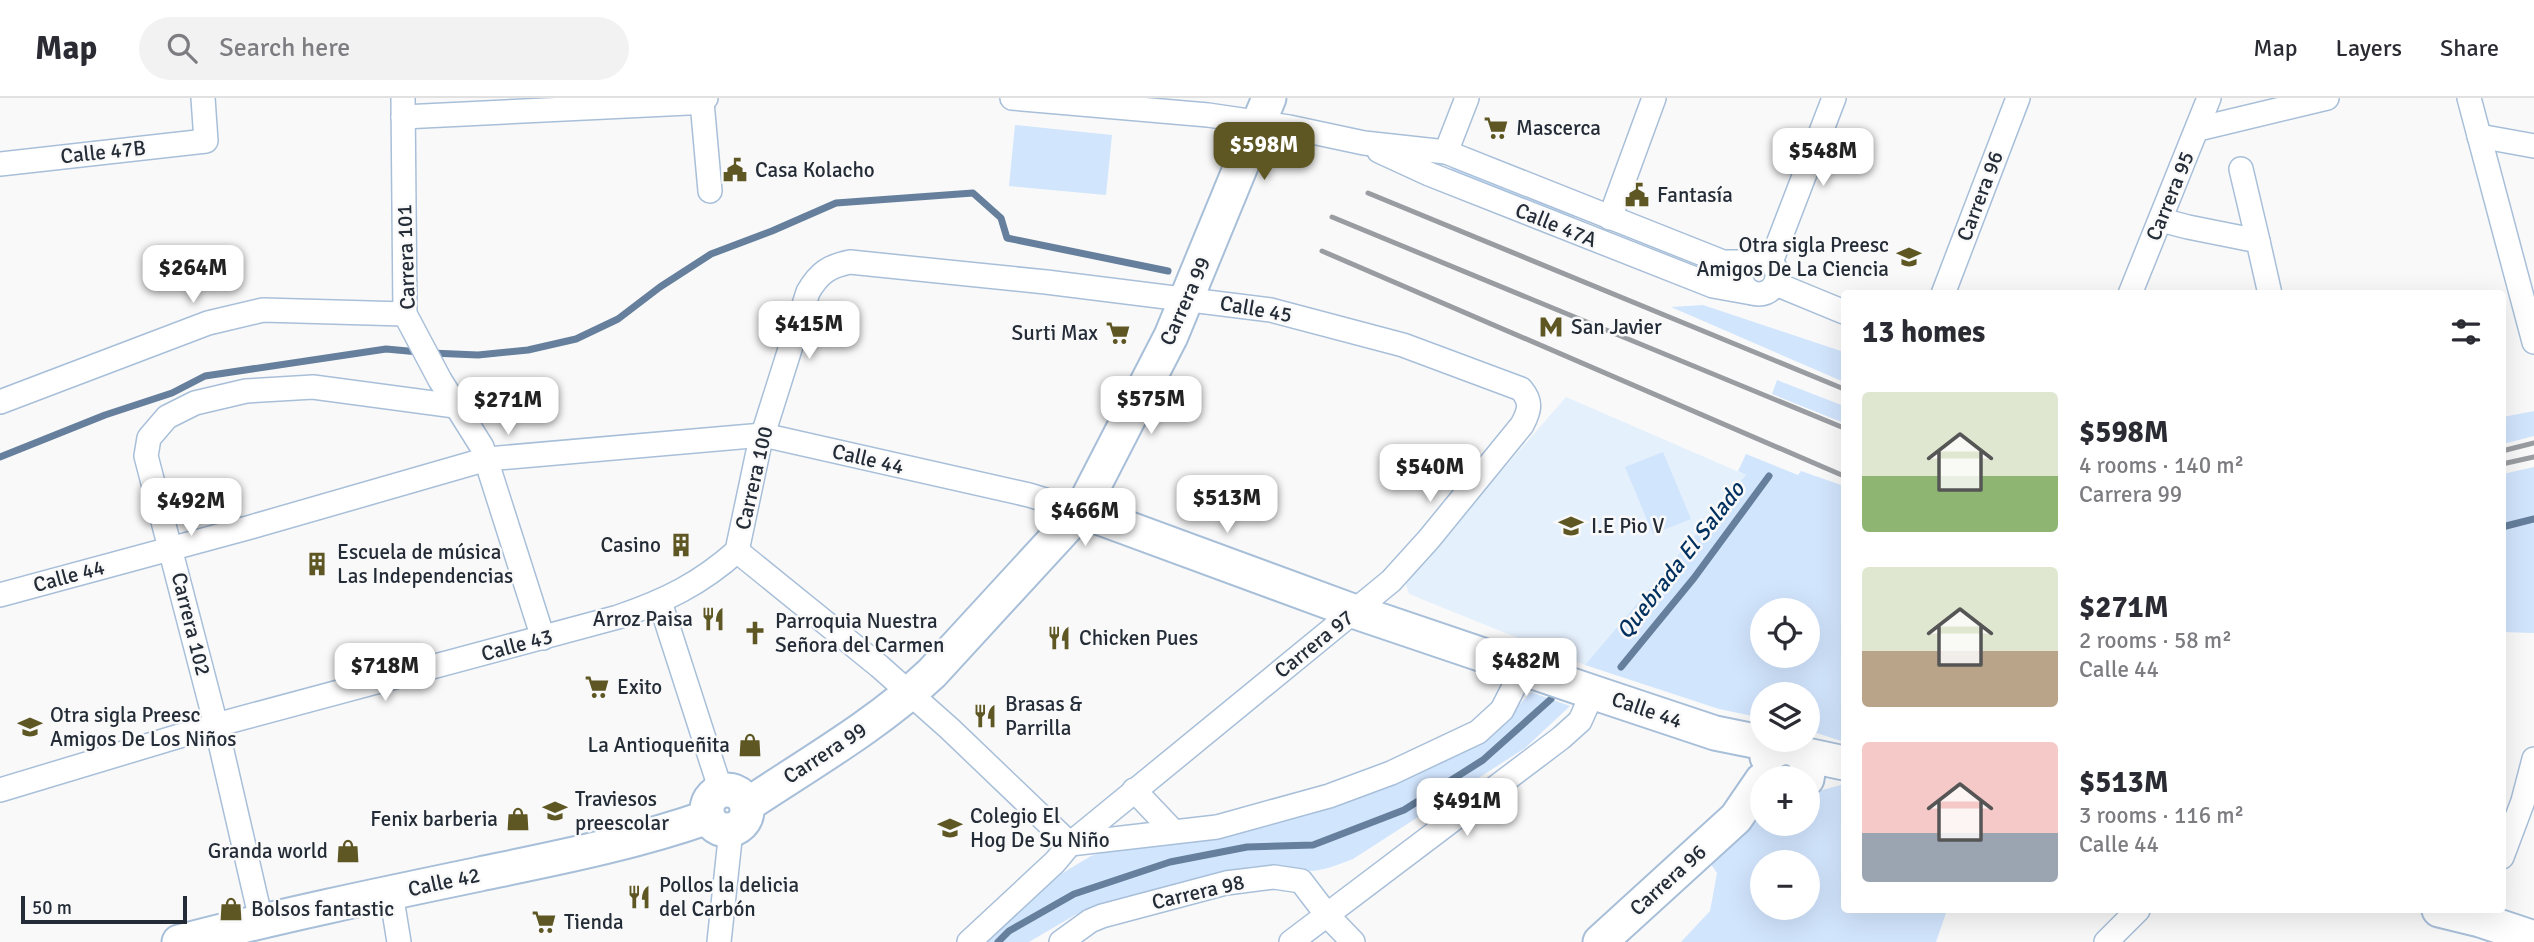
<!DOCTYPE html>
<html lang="en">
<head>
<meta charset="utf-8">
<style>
  :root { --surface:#fff; --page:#f2f2f3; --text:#2b2b33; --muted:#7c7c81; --line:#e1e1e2; --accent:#5e5724 }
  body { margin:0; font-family:Signika,sans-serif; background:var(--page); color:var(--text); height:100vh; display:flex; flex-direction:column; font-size:26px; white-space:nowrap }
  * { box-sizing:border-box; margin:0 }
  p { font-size:23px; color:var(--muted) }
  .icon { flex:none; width:38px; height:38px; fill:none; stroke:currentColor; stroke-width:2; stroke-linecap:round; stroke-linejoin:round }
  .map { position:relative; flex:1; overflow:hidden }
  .sheet { position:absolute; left:1841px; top:192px; width:665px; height:623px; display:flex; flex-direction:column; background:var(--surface); border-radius:7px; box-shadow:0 7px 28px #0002 }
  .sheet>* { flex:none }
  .controls { position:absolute; left:1750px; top:500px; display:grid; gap:14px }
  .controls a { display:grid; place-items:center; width:70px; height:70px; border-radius:50%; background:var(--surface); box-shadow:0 7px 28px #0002; font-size:35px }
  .scale { position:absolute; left:21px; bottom:18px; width:166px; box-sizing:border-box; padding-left:7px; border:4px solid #242c37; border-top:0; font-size:19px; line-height:24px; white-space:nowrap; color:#242c37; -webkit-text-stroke:5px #f9f9f9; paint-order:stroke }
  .price { position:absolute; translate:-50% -60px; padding:0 16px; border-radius:14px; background:#fff; color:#222; font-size:23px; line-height:46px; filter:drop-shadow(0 2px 4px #0008) }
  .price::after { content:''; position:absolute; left:50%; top:42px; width:21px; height:16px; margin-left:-10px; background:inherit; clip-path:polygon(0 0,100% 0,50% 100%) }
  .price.current { background:var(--accent); color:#fff }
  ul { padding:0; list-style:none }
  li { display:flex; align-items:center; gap:21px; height:175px; padding:0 21px }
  li span { display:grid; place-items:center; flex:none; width:196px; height:140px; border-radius:7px; color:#555 }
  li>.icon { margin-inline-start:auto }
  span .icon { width:84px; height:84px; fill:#fffc; stroke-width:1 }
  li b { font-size:30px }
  h2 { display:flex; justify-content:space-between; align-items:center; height:84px; padding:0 21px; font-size:30px }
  header { display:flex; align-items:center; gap:42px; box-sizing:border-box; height:98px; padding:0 35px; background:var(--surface); border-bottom:2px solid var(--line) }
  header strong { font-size:33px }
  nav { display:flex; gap:38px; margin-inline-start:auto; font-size:24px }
  .search { width:490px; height:63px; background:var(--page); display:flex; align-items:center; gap:18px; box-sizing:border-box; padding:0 24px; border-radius:38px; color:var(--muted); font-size:26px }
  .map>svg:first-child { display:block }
  .built { fill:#e5f0fd }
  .green { fill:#d1e5fd; fill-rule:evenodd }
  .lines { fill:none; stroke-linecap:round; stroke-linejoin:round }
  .stream { stroke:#657f9c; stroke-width:7 }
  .street-casing { stroke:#a8bfd9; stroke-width:26 }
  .secondary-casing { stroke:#a8bfd9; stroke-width:37 }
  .street { stroke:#fff; stroke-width:23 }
  .secondary { stroke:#fff; stroke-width:33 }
  .rail { stroke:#999ca1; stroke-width:5 }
  .labels { text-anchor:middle; stroke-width:5; stroke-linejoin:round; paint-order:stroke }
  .poi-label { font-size:21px; fill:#242c37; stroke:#f9f9f9; text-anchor:start }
  .street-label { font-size:21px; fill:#242c37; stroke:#f9f9f9 }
  .water-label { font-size:23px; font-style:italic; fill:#00305e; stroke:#f9f9f9 }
</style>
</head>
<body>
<header>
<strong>Map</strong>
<div class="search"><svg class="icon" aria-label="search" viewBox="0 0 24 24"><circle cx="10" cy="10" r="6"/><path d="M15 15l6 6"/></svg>Search here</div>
<nav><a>Map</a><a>Layers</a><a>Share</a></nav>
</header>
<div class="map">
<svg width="2534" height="844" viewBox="0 0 2534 844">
  <rect width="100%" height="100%" fill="#f9f9f9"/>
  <polygon class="built" points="1566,299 1746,377 1585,567 1409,496 1403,477 1484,393"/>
  <g class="green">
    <polygon points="1015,27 1112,37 1106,97 1009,88"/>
    <polygon points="1453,68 1576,117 1573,123 1449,73"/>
    <polygon points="1703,207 1844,254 1844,284 1671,209"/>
    <polygon points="1777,282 1844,308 1844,325 1772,296"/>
    <polygon points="2534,313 2534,338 2503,346 2503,319"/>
    <polygon points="1663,354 1691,421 1653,436 1625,369"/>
    <path d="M 1746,356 L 1798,377 L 1801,373 L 1844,388 L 1844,644 L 1808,632 L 1808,597 L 1762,597 L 1762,620 L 1719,611 L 1585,567 L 1746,377 L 1738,373 ZM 1762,513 L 1808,513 L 1808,558 L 1762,558 Z"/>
    <polygon points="2534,369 2534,535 2503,534 2503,376"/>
    <path d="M 1531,594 L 1570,608 L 1525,650 L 1353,761 C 1339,766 1324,773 1309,773 C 1289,773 1271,767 1251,769 L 1108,804 L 1075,817 L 1029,844 L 980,844 L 1056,779 L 1091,758 L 1117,750 L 1197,739 L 1510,617 Z"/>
    <path d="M 1844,686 L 1844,812 L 1947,812 L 1936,844 L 1681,844 L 1710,813 L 1717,775 L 1705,758 L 1762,713 L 1762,726 L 1808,726 L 1808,696 ZM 1762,765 L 1808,765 L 1808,810 L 1762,810 Z"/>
  </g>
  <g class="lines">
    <g class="stream">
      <polyline points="431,255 478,257 528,252 576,241 618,221 660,189 711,156 772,133 836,105 973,95 1001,120 1007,140 1168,173"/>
      <polyline points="0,359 105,317 172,295 205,278 386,251 419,254"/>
      <polyline points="2502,429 2534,421"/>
      <polyline points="1621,569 1694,480 1769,378"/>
      <polyline points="998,844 1009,833 1074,796 1170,764 1247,749 1313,747 1404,712 1483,662 1551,601"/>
    </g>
    <g class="street-casing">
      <g id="street">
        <polyline points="403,0 405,216 440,282 482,349 543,540"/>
        <polyline points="1012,0 1208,17 1289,29 1364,45 1446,54 1723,164 1746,164"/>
        <polyline points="2469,0 2534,244"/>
        <polyline points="702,4 710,93"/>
        <polyline points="403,19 688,5 702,4 706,0"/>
        <polyline points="2198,31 2327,0"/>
        <polyline points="2479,38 2534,48"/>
        <polyline points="1379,53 1429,76 1713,188 1752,195"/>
        <polyline points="1446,54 1467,0"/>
        <polyline points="0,66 206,43 203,0"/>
        <polyline points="2241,71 2258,143"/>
        <polyline points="1610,120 1654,0"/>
        <polyline points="2161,122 2188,129 2258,143 2270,196"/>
        <circle cx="1759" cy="178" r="18"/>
        <polyline points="1771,164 1834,0"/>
        <polyline points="1776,186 1844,214"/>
        <polyline points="1943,196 2018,0"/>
        <polyline points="2130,196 2209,0"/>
        <polyline points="0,304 208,225 263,212 405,216"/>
        <path d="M 737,453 L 759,349 L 808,194 C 819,175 829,168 850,164 L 1046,184 L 1271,212 L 1403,247 L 1521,291 C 1532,304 1530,312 1522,327 L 1429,441 L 1391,483 L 1070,746 L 1055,764 L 969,844"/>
        <polyline points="737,453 879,568 950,631 1070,746 1217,729 1329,698 1391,675 1478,634 1502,612 1523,571"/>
        <polyline points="0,497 251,429 487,361 763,337 1029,397 1081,413"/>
        <polyline points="660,504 721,693"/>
        <path d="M 0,692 L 216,627 L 618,519 C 665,503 700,486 737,453"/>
        <polyline points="1134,692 1173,733"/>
        <polyline points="2502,759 2523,703 2534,661"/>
        <polyline points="391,795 399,844"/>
        <polyline points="261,822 216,627 146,358 149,340 167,319 195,305 246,293 313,289 455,308"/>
        <polyline points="719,844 731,732"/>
        <polyline points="1061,844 1090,823 1102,818 1226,785 1274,779 1301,783 1327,817 1353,844"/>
        <polyline points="1291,844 1561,640 1580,623 1593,594"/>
        <polyline points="2106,844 2138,812"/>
      </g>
    </g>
    <g class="secondary-casing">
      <g id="secondary">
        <polyline points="1081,413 1353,513 1604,598 1715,635 1784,649"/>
        <polyline points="1802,656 1844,665"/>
        <path d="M 1767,659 C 1786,639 1813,654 1807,681"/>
        <circle cx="727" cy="712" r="20"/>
        <path d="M 747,707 C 810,665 877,627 932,575 L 1081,413 L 1171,238 L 1269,0"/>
        <polyline points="2439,812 2480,822 2534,840"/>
        <path d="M 179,844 C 278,818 379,797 480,776 C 557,760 634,745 708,719"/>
        <polyline points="1600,844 1736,720 1762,682"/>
      </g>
    </g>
    <use href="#street" class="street"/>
    <use href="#secondary" class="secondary"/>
    <g class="rail">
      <polyline points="1368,95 1844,291"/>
      <polyline points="1332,119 1844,330"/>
      <polyline points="1322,153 1844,378"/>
      <polyline points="2502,353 2534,345"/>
      <polyline points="2502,366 2534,359"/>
    </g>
  </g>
  <defs>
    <g id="supermarket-bare" transform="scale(1.89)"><path d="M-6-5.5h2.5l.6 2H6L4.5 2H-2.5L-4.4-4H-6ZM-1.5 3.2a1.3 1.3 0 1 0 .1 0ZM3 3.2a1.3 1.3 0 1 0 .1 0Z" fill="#5e5724" stroke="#f9f9f9" stroke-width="2.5" paint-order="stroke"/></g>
    <g id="civic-bare" transform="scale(1.89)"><path d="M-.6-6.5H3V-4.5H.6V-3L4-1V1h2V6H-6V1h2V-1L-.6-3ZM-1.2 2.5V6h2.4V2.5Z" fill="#5e5724" stroke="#f9f9f9" stroke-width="2.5" paint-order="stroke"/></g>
    <g id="school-bare" transform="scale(1.89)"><path d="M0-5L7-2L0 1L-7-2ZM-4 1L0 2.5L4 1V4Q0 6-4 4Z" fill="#5e5724" stroke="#f9f9f9" stroke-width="2.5" paint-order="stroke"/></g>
    <g id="metro-bare" transform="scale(1.89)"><path d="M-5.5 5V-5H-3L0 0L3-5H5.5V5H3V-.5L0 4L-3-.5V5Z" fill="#5e5724" stroke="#f9f9f9" stroke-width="2.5" paint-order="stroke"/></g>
    <g id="university-bare" transform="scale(1.89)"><path d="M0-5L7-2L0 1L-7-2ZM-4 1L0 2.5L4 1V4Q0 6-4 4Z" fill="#5e5724" stroke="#f9f9f9" stroke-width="2.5" paint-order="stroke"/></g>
    <g id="building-bare" transform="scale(1.89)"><path d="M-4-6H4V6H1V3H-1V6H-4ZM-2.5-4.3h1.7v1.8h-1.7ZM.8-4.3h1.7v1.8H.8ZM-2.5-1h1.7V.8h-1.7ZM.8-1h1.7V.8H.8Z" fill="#5e5724" stroke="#f9f9f9" stroke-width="2.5" paint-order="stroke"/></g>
    <g id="restaurant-bare" transform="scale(1.89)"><path d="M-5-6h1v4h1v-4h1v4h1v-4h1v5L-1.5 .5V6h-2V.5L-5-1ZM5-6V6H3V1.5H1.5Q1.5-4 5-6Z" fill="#5e5724" stroke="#f9f9f9" stroke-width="2.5" paint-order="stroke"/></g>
    <g id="church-bare" transform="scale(1.89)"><path d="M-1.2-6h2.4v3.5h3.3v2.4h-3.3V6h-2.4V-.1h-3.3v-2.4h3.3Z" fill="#5e5724" stroke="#f9f9f9" stroke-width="2.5" paint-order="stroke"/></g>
    <g id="shop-bare" transform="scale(1.89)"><path d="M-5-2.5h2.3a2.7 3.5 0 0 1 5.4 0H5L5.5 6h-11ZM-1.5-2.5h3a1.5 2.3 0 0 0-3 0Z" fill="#5e5724" stroke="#f9f9f9" stroke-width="2.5" paint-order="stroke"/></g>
  </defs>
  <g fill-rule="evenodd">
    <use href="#supermarket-bare" x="1496" y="30"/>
    <use href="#civic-bare" x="735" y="72"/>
    <use href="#civic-bare" x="1637" y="97"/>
    <use href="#school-bare" x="1909" y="159"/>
    <use href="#metro-bare" x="1551" y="229"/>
    <use href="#supermarket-bare" x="1118" y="235"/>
    <use href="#university-bare" x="1571" y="428"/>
    <use href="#building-bare" x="681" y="447"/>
    <use href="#building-bare" x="317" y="466"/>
    <use href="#restaurant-bare" x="713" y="521"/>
    <use href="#church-bare" x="755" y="535"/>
    <use href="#restaurant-bare" x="1059" y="540"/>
    <use href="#supermarket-bare" x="597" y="589"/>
    <use href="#restaurant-bare" x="985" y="618"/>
    <use href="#school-bare" x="30" y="629"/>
    <use href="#shop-bare" x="750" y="647"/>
    <use href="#school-bare" x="555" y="713"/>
    <use href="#shop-bare" x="518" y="721"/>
    <use href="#school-bare" x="950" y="730"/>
    <use href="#shop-bare" x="348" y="753"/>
    <use href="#restaurant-bare" x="639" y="799"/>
    <use href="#shop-bare" x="231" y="811"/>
    <use href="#supermarket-bare" x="544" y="824"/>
  </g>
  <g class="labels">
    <g class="poi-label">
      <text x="1516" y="37">Mascerca</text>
      <text x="755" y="79">Casa Kolacho</text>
      <text x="1657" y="104">Fantasía</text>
      <text x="1889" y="154" text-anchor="end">Otra sigla Preesc<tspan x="1889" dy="24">Amigos De La Ciencia</tspan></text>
      <text x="1571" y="236">San Javier</text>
      <text x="1098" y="242" text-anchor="end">Surti Max</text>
      <text x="1591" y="435">I.E Pio V</text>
      <text x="661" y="454" text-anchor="end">Casino</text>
      <text x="337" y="461">Escuela de música<tspan x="337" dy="24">Las Independencias</tspan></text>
      <text x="693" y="528" text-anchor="end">Arroz Paisa</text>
      <text x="775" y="530">Parroquia Nuestra<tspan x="775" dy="24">Señora del Carmen</tspan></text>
      <text x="1079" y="547">Chicken Pues</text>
      <text x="617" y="596">Exito</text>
      <text x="1005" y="613">Brasas &amp;<tspan x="1005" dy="24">Parrilla</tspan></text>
      <text x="50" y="624">Otra sigla Preesc<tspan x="50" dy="24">Amigos De Los Niños</tspan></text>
      <text x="730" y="654" text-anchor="end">La Antioqueñita</text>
      <text x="575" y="708">Traviesos<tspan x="575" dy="24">preescolar</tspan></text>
      <text x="970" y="725">Colegio El<tspan x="970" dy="24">Hog De Su Niño</tspan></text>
      <text x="498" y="728" text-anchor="end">Fenix barberia</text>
      <text x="328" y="760" text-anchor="end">Granda world</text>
      <text x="659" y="794">Pollos la delicia<tspan x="659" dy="24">del Carbón</tspan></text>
      <text x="251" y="818">Bolsos fantastic</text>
      <text x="564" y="831">Tienda</text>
    </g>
    <g class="street-label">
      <text transform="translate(103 54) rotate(-6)" y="7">Calle 47B</text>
      <text transform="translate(1980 98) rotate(-69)" y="7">Carrera 96</text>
      <text transform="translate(2170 98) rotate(-68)" y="7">Carrera 95</text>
      <text transform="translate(1556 127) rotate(22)" y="7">Calle 47A</text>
      <text transform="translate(406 159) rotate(-92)" y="7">Carrera 101</text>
      <text transform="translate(1185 203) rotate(-66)" y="7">Carrera 99</text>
      <text transform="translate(1256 211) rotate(10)" y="7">Calle 45</text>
      <text transform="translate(868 361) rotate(13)" y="7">Calle 44</text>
      <text transform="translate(754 380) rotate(-77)" y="7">Carrera 100</text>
      <text transform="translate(69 478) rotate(-15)" y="7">Calle 44</text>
      <text transform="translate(191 526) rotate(76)" y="7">Carrera 102</text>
      <text transform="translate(1314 546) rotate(-39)" y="7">Carrera 97</text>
      <text transform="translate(517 547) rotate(-15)" y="7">Calle 43</text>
      <text transform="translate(1647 612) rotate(19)" y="7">Calle 44</text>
      <text transform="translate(825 655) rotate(-33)" y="7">Carrera 99</text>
      <text transform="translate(1668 782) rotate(-42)" y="7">Carrera 96</text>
      <text transform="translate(444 784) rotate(-12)" y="7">Calle 42</text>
      <text transform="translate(1198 794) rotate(-13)" y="7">Carrera 98</text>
    </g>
    <g class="water-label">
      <text transform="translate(1680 462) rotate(-52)" y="8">Quebrada El Salado</text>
    </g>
  </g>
</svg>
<div class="controls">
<a><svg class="icon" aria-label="locate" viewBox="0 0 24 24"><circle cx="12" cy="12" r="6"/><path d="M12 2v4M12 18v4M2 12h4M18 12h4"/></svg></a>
<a><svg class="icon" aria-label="layers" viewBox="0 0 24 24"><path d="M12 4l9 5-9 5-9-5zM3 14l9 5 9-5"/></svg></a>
<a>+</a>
<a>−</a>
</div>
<div class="scale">50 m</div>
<b class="price current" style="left:1264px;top:84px">$598M</b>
<b class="price" style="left:1823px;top:90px">$548M</b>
<b class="price" style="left:193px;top:207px">$264M</b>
<b class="price" style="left:809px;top:263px">$415M</b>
<b class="price" style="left:1151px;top:338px">$575M</b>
<b class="price" style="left:508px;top:339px">$271M</b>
<b class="price" style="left:1430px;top:406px">$540M</b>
<b class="price" style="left:1227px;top:437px">$513M</b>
<b class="price" style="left:191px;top:440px">$492M</b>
<b class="price" style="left:1085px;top:450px">$466M</b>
<b class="price" style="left:1526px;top:600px">$482M</b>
<b class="price" style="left:385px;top:605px">$718M</b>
<b class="price" style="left:1467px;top:740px">$491M</b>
<section class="sheet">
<h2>13 homes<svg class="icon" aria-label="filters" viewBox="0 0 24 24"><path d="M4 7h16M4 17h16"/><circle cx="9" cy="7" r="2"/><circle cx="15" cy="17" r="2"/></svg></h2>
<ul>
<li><span style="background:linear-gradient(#dfe7d0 60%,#8fb573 0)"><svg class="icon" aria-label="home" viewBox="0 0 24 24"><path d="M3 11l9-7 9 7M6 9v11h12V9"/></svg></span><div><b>$598M</b><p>4 rooms · 140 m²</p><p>Carrera 99</p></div></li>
<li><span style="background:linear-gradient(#dfe7d0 60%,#b9a48a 0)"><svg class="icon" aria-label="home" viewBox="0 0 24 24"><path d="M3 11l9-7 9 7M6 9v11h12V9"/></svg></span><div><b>$271M</b><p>2 rooms · 58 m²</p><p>Calle 44</p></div></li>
<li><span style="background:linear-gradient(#f6c9c9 65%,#9aa5b1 0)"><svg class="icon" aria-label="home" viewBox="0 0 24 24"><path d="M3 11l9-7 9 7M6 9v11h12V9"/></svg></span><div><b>$513M</b><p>3 rooms · 116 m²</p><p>Calle 44</p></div></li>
</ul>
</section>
</div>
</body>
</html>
